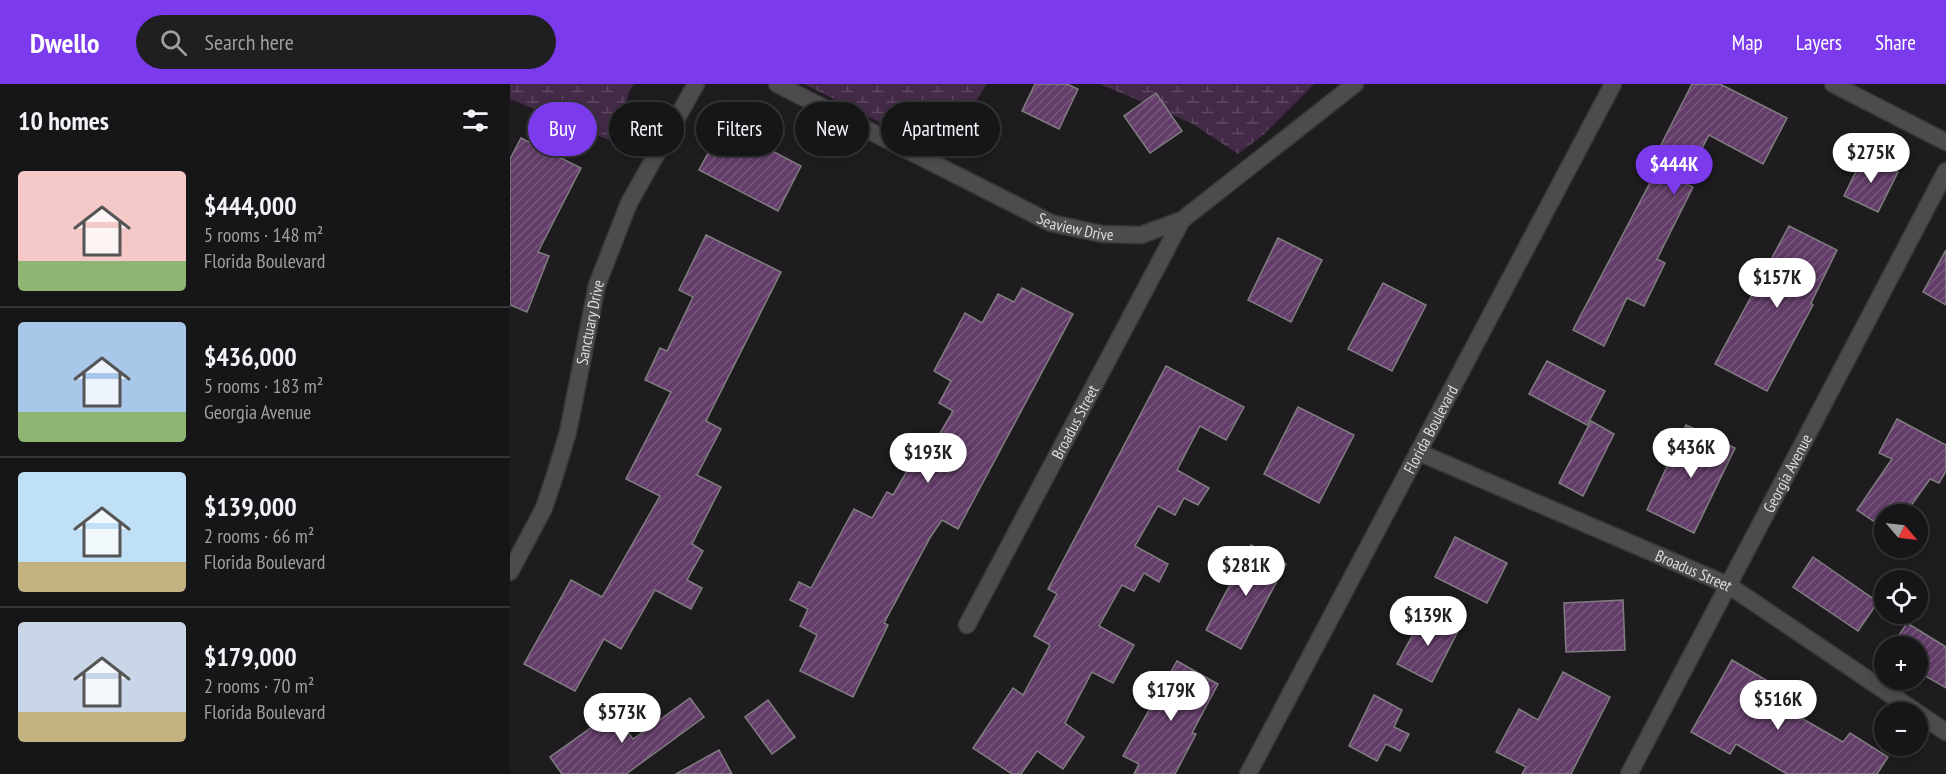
<!DOCTYPE html>
<html lang="en">
<head>
<meta charset="utf-8">
<style>
  :root { --surface:#161517; --page:#1f1e20; --text:#f1f3f6; --muted:#9e9fa1; --line:#353436; --accent:#7c3aed }
  body { margin:0; font-family:"PT Sans Narrow",sans-serif; background:var(--page); color:var(--text); height:100vh; display:flex; flex-direction:column; font-size:22px; white-space:nowrap }
  * { box-sizing:border-box; margin:0 }
  p { font-size:20px; color:var(--muted) }
  .icon { flex:none; width:33px; height:33px; fill:none; stroke:currentColor; stroke-width:2; stroke-linecap:round; stroke-linejoin:round }
  .map { position:relative; flex:1; overflow:hidden }
  .drawer { display:flex; flex-direction:column; background:var(--surface); width:510px }
  .drawer>* { flex:none }
  .top-card { position:absolute; left:18px; top:18px; width:570px; height:54px; display:flex; gap:12px }
  .needle { width:39px; rotate:118deg }
  .controls { position:absolute; left:1364px; top:420px; display:grid; gap:12px }
  .controls a { display:grid; place-items:center; width:54px; height:54px; border-radius:50%; background:var(--surface); box-shadow:0 3px 9px #0003,0 0 0 2px var(--line); font-size:30px }
  .price { position:absolute; translate:-50% -51px; padding:0 14px; border-radius:21px; background:#fff; color:#222; font-size:20px; line-height:39px; filter:drop-shadow(0 2px 3px #0008) }
  .price::after { content:''; position:absolute; left:50%; top:36px; width:18px; height:14px; margin-left:-9px; background:inherit; clip-path:polygon(0 0,100% 0,50% 100%) }
  .price.on { background:var(--accent); color:#fff }
  ul { padding:0; list-style:none }
  li { display:flex; align-items:center; gap:18px; height:150px; padding:0 18px }
  li+li { border-top:2px solid var(--line) }
  li span { display:grid; place-items:center; flex:none; width:168px; height:120px; border-radius:6px; color:#555 }
  li>.icon { margin-inline-start:auto }
  span .icon { width:72px; height:72px; fill:#fffc; stroke-width:1 }
  li b { font-size:26px }
  h2 { display:flex; justify-content:space-between; align-items:center; height:72px; padding:0 18px; font-size:26px }
  .pill { padding:0 21px; border-radius:27px; background:var(--surface); box-shadow:0 3px 9px #0003,0 0 0 2px var(--line); font-size:21px; line-height:54px }
  .pill.on { background:var(--accent); color:#fff }
  header { display:flex; align-items:center; gap:36px; box-sizing:border-box; height:84px; padding:0 30px; background:var(--accent); color:#fff }
  header strong { font-size:28px }
  nav { display:flex; gap:33px; margin-inline-start:auto; font-size:21px }
  .search { width:420px; height:54px; background:var(--page); display:flex; align-items:center; gap:15px; box-sizing:border-box; padding:0 21px; border-radius:33px; color:var(--muted); font-size:22px }
  main { display:flex; flex:1; min-height:0 }
  .map>svg:first-child { display:block }
  .wetland { fill:url(#wetland-marsh) }
  .building { fill:url(#building-hatch); stroke:#807d80; stroke-width:1.5 }
  .lines { fill:none; stroke-linecap:round; stroke-linejoin:round }
  .minor-casing { stroke:#373638; stroke-width:19 }
  .minor { stroke:#4e4b4e; stroke-width:16 }
  .labels { text-anchor:middle; stroke-width:5; stroke-linejoin:round; paint-order:stroke }
  .street-label { font-size:16px; fill:#dedcde; stroke:#080708 }
</style>
</head>
<body>
<header>
<strong>Dwello</strong>
<div class="search"><svg class="icon" aria-label="search" viewBox="0 0 24 24"><circle cx="10" cy="10" r="6"/><path d="M15 15l6 6"/></svg>Search here</div>
<nav><a>Map</a><a>Layers</a><a>Share</a></nav>
</header>
<main>
<section class="drawer">
<h2>10 homes<svg class="icon" aria-label="filters" viewBox="0 0 24 24"><path d="M4 7h16M4 17h16"/><circle cx="9" cy="7" r="2"/><circle cx="15" cy="17" r="2"/></svg></h2>
<ul>
<li><span style="background:linear-gradient(#f6c9c9 75%,#8fb573 0)"><svg class="icon" aria-label="home" viewBox="0 0 24 24"><path d="M3 11l9-7 9 7M6 9v11h12V9"/></svg></span><div><b>$444,000</b><p>5 rooms · 148 m²</p><p>Florida Boulevard</p></div></li>
<li><span style="background:linear-gradient(#a9c7e8 75%,#8fb573 0)"><svg class="icon" aria-label="home" viewBox="0 0 24 24"><path d="M3 11l9-7 9 7M6 9v11h12V9"/></svg></span><div><b>$436,000</b><p>5 rooms · 183 m²</p><p>Georgia Avenue</p></div></li>
<li><span style="background:linear-gradient(#bfe0f5 75%,#c2b280 0)"><svg class="icon" aria-label="home" viewBox="0 0 24 24"><path d="M3 11l9-7 9 7M6 9v11h12V9"/></svg></span><div><b>$139,000</b><p>2 rooms · 66 m²</p><p>Florida Boulevard</p></div></li>
<li><span style="background:linear-gradient(#c9d6e8 75%,#c2b280 0)"><svg class="icon" aria-label="home" viewBox="0 0 24 24"><path d="M3 11l9-7 9 7M6 9v11h12V9"/></svg></span><div><b>$179,000</b><p>2 rooms · 70 m²</p><p>Florida Boulevard</p></div></li>
</ul>
</section>
<div class="map">
<svg width="1436" height="690" viewBox="0 0 1436 690">
  <defs>
    <pattern id="wetland-marsh" width="20" height="14" patternUnits="userSpaceOnUse" patternTransform="scale(1.5)"><rect width="20" height="14" fill="#432a47"/><path d="M1 5h8M5 5V1M11 12h8M15 12V8" fill="none" stroke="#5e4861"/></pattern>
    <pattern id="building-hatch" width="6" height="6" patternUnits="userSpaceOnUse" patternTransform="scale(1.5)"><rect width="6" height="6" fill="#633d69"/><path d="M-1 1l2-2M0 6l6-6M5 7l2-2" fill="none" stroke="#79587e"/></pattern>
  </defs>
  <rect width="100%" height="100%" fill="#1e1c1f"/>
  <g class="wetland">
    <polygon points="0,0 124,0 119,8 106,59 0,15"/>
    <polygon points="294,0 477,0 432,70"/>
    <polygon points="590,0 804,0 753,51 728,70 681,39"/>
  </g>
  <g class="building">
    <polygon points="525,0 557,0 568,5 549,45 512,27"/>
    <polygon points="1182,0 1210,0 1277,34 1253,80 1199,51 1174,99 1183,103 1147,175 1155,179 1134,222 1117,214 1094,262 1063,246 1157,66 1150,63"/>
    <polygon points="646,9 672,47 640,69 614,32"/>
    <polygon points="213,41 291,82 268,127 189,86"/>
    <polygon points="11,54 71,84 28,168 39,172 17,228 0,221 0,75"/>
    <polygon points="1354,71 1388,88 1368,128 1334,112"/>
    <polygon points="1279,142 1327,166 1301,219 1303,221 1257,307 1205,280"/>
    <polygon points="196,151 271,188 196,337 211,345 187,391 211,403 182,460 193,467 177,496 192,504 181,525 145,506 111,565 94,555 65,607 14,580 61,496 92,513 150,412 116,395 161,308 135,296 150,264 157,267 183,213 169,206"/>
    <polygon points="768,154 812,176 781,238 738,216"/>
    <polygon points="1436,166 1436,221 1413,208"/>
    <polygon points="873,199 916,221 882,287 838,265"/>
    <polygon points="512,204 563,230 448,445 432,436 421,452 374,539 378,541 343,613 290,587 307,551 290,542 298,525 280,516 289,498 301,504 344,425 362,434 377,408 383,411 403,377 392,371 402,355 421,365 443,327 429,319 441,297 424,287 455,229 472,239 488,210 504,218"/>
    <polygon points="1037,277 1095,307 1077,341 1019,310"/>
    <polygon points="656,282 734,323 716,356 690,342 667,386 699,404 688,421 674,414 665,431 648,422 625,462 658,480 649,498 634,489 624,507 612,501 589,542 624,561 603,599 582,588 555,639 574,653 553,685 527,667 511,690 502,690 463,664 503,604 513,611 540,561 524,552 547,510 538,505"/>
    <polygon points="788,323 844,351 809,419 754,390"/>
    <polygon points="1387,335 1436,361 1436,387 1429,399 1420,395 1395,430 1374,430 1374,444 1347,426 1382,375 1369,369"/>
    <polygon points="1081,337 1104,350 1073,412 1049,399"/>
    <polygon points="1176,341 1225,364 1184,449 1137,426"/>
    <polygon points="945,453 997,479 977,519 925,493"/>
    <polygon points="741,461 776,480 731,565 696,546"/>
    <polygon points="1303,473 1368,518 1348,547 1283,503"/>
    <polygon points="1113,516 1115,566 1056,568 1054,519"/>
    <polygon points="915,528 949,545 922,598 887,580"/>
    <polygon points="1397,539 1436,563 1436,604 1407,587 1407,562 1382,562"/>
    <polygon points="1222,576 1261,599 1253,612 1333,658 1340,649 1378,673 1367,690 1277,690 1226,660 1220,670 1181,648"/>
    <polygon points="667,577 708,600 682,649 686,650 665,690 624,690 629,680 613,672"/>
    <polygon points="1053,588 1100,613 1061,690 1012,690 1016,683 986,668 1009,625 1028,636"/>
    <polygon points="864,611 892,626 884,643 899,650 890,667 876,660 867,677 839,662"/>
    <polygon points="180,614 194,633 116,690 52,690 40,673 103,628 123,655"/>
    <polygon points="258,616 285,653 262,670 235,633"/>
    <polygon points="209,666 222,690 166,690"/>
  </g>
  <g class="lines">
    <g class="minor-casing">
      <g id="minor">
        <path id="s1" d="M 267,0 L 541,139 L 592,150 L 631,151 L 672,136 L 845,0"/>
        <polyline points="1323,0 1436,58"/>
        <path id="s2" d="M 908,368 L 1218,501 L 1436,648"/>
        <path id="s3" d="M 0,488 L 34,424 L 45,391 L 58,348 L 87,201 L 119,119 L 186,0"/>
        <path id="s4" d="M 457,541 L 672,136"/>
        <path id="s5" d="M 738,690 L 1103,0"/>
        <path id="s6" d="M 1119,690 L 1436,87"/>
      </g>
    </g>
    <use href="#minor" class="minor"/>
  </g>
  <g class="labels">
    <g class="street-label">
      <text dy="6" stroke="none"><textPath href="#s1" startOffset="332">Seaview Drive</textPath></text>
      <text dy="6" stroke="none"><textPath href="#s3" startOffset="264">Sanctuary Drive</textPath></text>
      <text dy="6" stroke="none"><textPath href="#s4" startOffset="230">Broadus Street</textPath></text>
      <text dy="6" stroke="none"><textPath href="#s5" startOffset="390">Florida Boulevard</textPath></text>
      <text dy="6" stroke="none"><textPath href="#s6" startOffset="340">Georgia Avenue</textPath></text>
      <text dy="6" stroke="none"><textPath href="#s2" startOffset="300">Broadus Street</textPath></text>
    </g>
  </g>
</svg>
<div class="controls">
<a><svg class="needle" viewBox="-14 -14 28 28"><path d="M0-13l5 13h-10z" fill="#e53935"/><path d="M0 13l5-13h-10z" fill="#9e9fa1"/></svg></a>
<a><svg class="icon" aria-label="locate" viewBox="0 0 24 24"><circle cx="12" cy="12" r="6"/><path d="M12 2v4M12 18v4M2 12h4M18 12h4"/></svg></a>
<a>+</a>
<a>−</a>
</div>
<b class="price" style="left:1361px;top:100px">$275K</b>
<b class="price on" style="left:1164px;top:112px">$444K</b>
<b class="price" style="left:1267px;top:225px">$157K</b>
<b class="price" style="left:1181px;top:395px">$436K</b>
<b class="price" style="left:418px;top:400px">$193K</b>
<b class="price" style="left:736px;top:513px">$281K</b>
<b class="price" style="left:918px;top:563px">$139K</b>
<b class="price" style="left:661px;top:638px">$179K</b>
<b class="price" style="left:1268px;top:647px">$516K</b>
<b class="price" style="left:112px;top:660px">$573K</b>
<div class="top-card">
<a class="pill on">Buy</a>
<a class="pill">Rent</a>
<a class="pill">Filters</a>
<a class="pill">New</a>
<a class="pill">Apartment</a>
</div>
</div>
</main>
</body>
</html>
